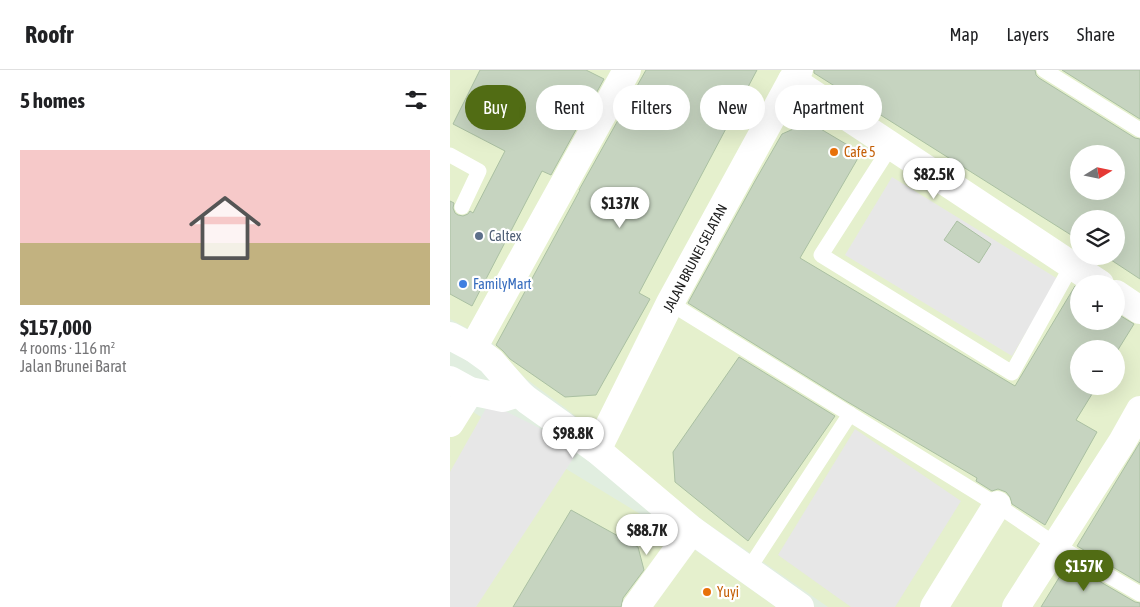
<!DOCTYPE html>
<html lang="en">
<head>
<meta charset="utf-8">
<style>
  :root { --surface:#fff; --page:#f6f6f6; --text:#202124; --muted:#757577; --line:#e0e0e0; --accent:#516c14 }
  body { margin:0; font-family:"Asap Condensed",sans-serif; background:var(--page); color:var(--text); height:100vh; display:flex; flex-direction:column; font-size:19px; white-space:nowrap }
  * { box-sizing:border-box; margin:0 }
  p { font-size:16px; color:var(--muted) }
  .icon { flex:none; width:28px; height:28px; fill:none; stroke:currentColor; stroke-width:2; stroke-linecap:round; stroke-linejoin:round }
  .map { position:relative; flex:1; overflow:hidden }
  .drawer { display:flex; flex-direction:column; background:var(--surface); width:450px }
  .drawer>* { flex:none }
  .hud { position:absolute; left:15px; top:15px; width:475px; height:45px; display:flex; gap:10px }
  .needle { width:32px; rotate:80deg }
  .tools { position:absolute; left:620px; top:75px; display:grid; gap:10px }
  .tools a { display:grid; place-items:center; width:55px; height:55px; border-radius:50%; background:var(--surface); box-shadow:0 5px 20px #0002; font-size:25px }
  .price { position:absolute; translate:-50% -42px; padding:0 11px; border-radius:18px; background:#fff; color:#222; font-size:16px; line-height:32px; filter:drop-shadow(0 1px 2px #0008) }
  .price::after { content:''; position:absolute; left:50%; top:30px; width:15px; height:11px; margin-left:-8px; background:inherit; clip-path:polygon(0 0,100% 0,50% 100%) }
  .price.on { background:var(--accent); color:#fff }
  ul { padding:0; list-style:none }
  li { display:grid; align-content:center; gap:10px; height:265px; padding:0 20px }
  li span { display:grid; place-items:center; height:155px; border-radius:0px; color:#555 }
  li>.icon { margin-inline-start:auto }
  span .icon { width:90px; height:90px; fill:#fffc; stroke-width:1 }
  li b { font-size:21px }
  h2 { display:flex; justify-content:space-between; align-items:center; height:60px; padding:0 20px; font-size:21px }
  .pill { padding:0 18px; border-radius:22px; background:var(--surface); box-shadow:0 5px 20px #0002; font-size:18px; line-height:45px }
  .pill.on { background:var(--accent); color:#fff }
  header { display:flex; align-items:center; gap:30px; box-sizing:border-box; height:70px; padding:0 25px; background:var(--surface); border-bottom:1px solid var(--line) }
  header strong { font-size:24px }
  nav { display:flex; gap:28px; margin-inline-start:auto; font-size:18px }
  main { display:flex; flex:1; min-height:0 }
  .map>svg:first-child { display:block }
  .commercial { fill:#e5f0cd; fill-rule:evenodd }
  .parking { fill:#e7e7e7 }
  .building { fill:#c6d4c0; stroke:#aac0a2; fill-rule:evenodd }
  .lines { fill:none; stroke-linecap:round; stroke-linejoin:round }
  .service { stroke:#fff; stroke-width:15 }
  .minor { stroke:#fff; stroke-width:28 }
  .tertiary { stroke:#fff; stroke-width:28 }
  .food-dot { fill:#e8710a; stroke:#fff; stroke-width:2 }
  .service-dot { fill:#5c6f8a; stroke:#fff; stroke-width:2 }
  .shop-dot { fill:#3f7fe0; stroke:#fff; stroke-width:2 }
  .labels { text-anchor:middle; stroke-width:4.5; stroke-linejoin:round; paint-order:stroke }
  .food-label { font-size:14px; fill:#c56008; stroke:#fff; text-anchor:start }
  .service-label { font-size:14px; fill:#4e5e75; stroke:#fff; text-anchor:start }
  .street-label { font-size:14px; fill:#1b1b1b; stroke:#fff }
  .shop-label { font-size:14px; fill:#366cbe; stroke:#fff; text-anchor:start }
</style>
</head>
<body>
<header>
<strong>Roofr</strong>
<nav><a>Map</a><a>Layers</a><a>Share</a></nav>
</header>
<main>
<section class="drawer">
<h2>5 homes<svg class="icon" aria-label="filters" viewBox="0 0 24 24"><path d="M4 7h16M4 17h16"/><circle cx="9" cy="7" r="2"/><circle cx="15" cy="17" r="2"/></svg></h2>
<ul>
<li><span style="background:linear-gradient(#f6c9c9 60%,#c2b280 0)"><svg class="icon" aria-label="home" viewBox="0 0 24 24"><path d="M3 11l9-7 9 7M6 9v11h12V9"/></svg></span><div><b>$157,000</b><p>4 rooms · 116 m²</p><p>Jalan Brunei Barat</p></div></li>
</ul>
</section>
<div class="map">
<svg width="690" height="537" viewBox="0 0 690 537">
  <rect width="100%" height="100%" fill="#e1eee0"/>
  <g class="commercial">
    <path d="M 0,0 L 690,0 L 690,537 L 378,537 L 251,449 L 114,337 L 75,308 L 39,270 L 0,249 ZM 629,84 L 666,84 L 666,121 L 629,121 ZM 629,149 L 666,149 L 666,186 L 629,186 ZM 629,214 L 666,214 L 666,251 L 629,251 ZM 629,279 L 666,279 L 666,316 L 629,316 Z"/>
    <polygon points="0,328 218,461 326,537 0,537"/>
  </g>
  <g class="parking">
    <polygon points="442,107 608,209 562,286 395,185"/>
    <polygon points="39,333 130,378 26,537 0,537 0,402"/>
    <polygon points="405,359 511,431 445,537 401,537 328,485"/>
  </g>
  <g class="building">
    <polygon points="30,0 136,0 154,9 101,105 92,101 22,236 0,224 0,131 4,133 3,138 5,143 8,145 13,146 18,144 20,141 23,143 55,81 3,54"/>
    <polygon points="196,0 307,0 189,223 200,229 146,325 115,327 60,289 53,281 46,275 130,120 129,120"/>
    <path d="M 364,0 L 585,0 L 586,5 L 589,8 L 685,68 L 690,69 L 690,209 L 655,186 L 666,186 L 666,149 L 629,149 L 629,170 L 364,3 ZM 629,84 L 666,84 L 666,121 L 629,121 Z"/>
    <polygon points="612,0 690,0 690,49"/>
    <polygon points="359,52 411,83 350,188 565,316 625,216 629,219 629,251 666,251 666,243 684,254 666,283 666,279 629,279 629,316 647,316 626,350 647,362 595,455 562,434 560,427 556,422 548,419 542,421 526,411 527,408 396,331 238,233 305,111 332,64"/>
    <polygon points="507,151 541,174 529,193 494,170"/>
    <polygon points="289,287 385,346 298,471 225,412 223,382"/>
    <polygon points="690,372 690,513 627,476"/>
    <polygon points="121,440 188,477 194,500 173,528 171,537 63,537"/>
    <polygon points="618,493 685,532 690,533 690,537 591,537"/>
  </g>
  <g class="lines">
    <g class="service">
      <polyline points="594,0 690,60"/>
      <polyline points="441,76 371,185 562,303 622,195"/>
      <polyline points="0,85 29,101 12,137"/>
      <polyline points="220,233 547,435 606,475 690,524"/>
      <polyline points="298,500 400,344"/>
    </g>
    <g class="minor">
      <polyline points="342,10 650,214"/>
      <polyline points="666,224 690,240"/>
      <polyline points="23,278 177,0"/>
      <polyline points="0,353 20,321"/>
      <polyline points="147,380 220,233 342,10 349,0"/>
      <polyline points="186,537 242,460"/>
      <polyline points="484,537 547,435"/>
      <polyline points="566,537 672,372 690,340"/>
    </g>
    <g class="tertiary">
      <polyline points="0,266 23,278 41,291 69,323 77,330 147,380 242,460 350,537"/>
      <polyline points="0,310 20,321 53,328 69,323"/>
    </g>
  </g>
  <g class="food-dot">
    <circle cx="384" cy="82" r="5"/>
    <circle cx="257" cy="522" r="5"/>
  </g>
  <circle class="service-dot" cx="29" cy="166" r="5"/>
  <circle class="shop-dot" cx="13" cy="214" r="5"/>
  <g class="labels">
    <g class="food-label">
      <text x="394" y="87">Cafe 5</text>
      <text x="267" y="527">Yuyi</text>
    </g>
    <g class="service-label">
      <text x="39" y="171">Caltex</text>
    </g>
    <g class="street-label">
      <text transform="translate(245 188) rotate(-62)" y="5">JALAN BRUNEI SELATAN</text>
    </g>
    <g class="shop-label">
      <text x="23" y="219">FamilyMart</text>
    </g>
  </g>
</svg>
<div class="tools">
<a><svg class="needle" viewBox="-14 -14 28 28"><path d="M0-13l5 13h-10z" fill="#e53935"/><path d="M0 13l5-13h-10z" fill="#757577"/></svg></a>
<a><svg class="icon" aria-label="layers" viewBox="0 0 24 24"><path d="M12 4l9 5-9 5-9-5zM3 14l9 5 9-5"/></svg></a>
<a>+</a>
<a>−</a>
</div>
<b class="price" style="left:484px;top:130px">$82.5K</b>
<b class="price" style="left:170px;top:159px">$137K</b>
<b class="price" style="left:123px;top:389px">$98.8K</b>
<b class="price" style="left:197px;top:486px">$88.7K</b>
<b class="price on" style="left:634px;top:522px">$157K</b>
<div class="hud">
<a class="pill on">Buy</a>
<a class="pill">Rent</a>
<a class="pill">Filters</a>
<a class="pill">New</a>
<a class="pill">Apartment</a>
</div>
</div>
</main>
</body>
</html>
